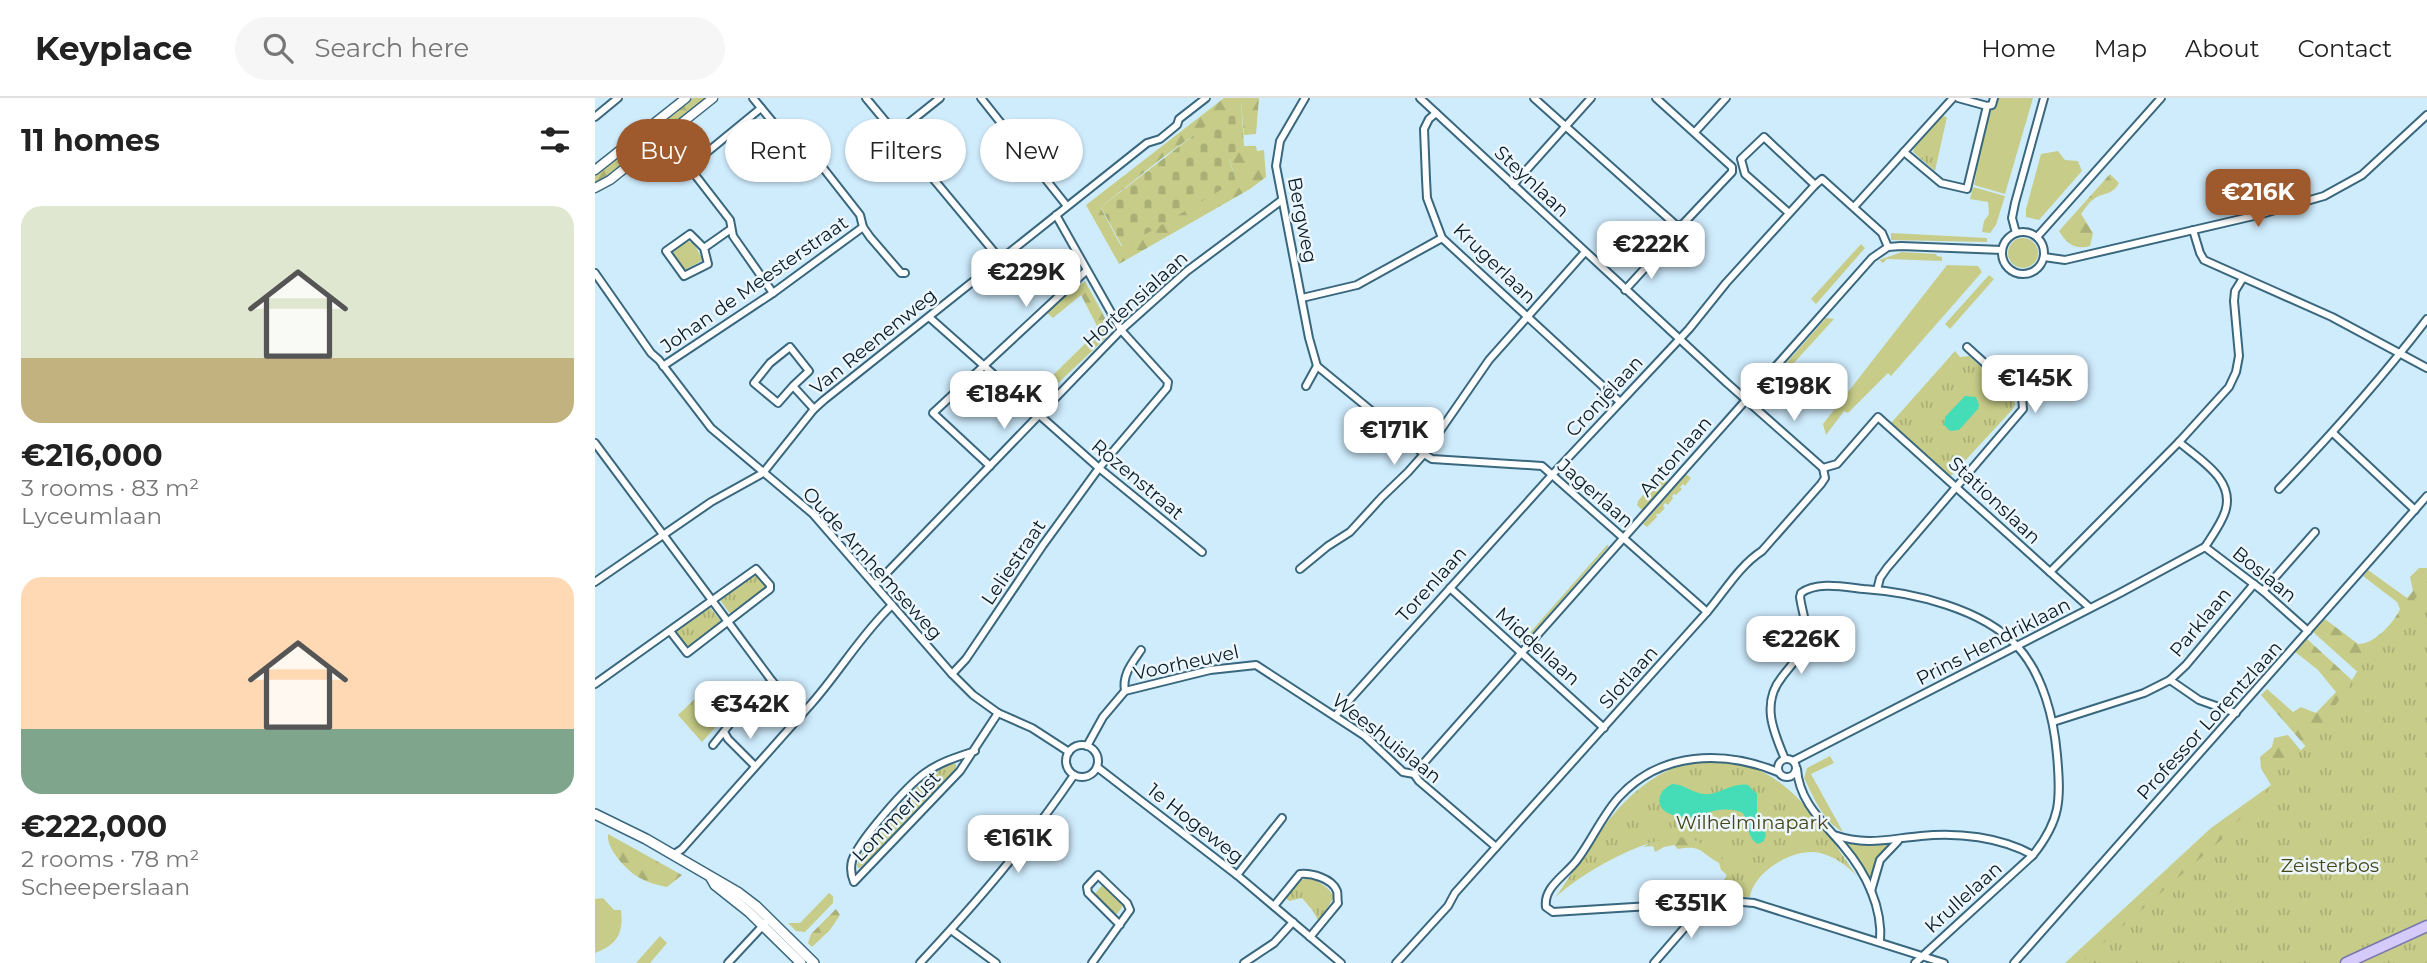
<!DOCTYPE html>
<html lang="en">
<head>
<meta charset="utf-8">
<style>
  :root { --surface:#fff; --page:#f6f6f6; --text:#222; --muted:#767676; --line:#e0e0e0; --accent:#9e5a2c }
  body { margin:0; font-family:Montserrat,sans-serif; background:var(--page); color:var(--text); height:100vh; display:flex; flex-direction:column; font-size:26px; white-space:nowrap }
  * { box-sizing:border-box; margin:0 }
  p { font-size:23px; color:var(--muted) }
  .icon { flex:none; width:38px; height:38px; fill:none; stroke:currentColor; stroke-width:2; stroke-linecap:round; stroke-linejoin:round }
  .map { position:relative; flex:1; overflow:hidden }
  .sheet { display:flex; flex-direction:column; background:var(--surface); width:595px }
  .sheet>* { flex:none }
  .banner { position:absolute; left:21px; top:21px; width:665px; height:63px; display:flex; gap:14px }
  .price { position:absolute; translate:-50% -60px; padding:0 16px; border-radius:14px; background:#fff; color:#222; font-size:23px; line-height:46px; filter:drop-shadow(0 2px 4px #0008) }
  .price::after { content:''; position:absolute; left:50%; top:42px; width:21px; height:16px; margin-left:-10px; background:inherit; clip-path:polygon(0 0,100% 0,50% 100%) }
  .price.selected { background:var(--accent); color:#fff }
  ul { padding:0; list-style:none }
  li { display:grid; align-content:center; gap:14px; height:371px; padding:0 21px }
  li span { display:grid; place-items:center; height:217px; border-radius:21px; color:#555 }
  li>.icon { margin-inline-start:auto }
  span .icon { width:126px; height:126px; fill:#fffc; stroke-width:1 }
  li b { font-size:30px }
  h2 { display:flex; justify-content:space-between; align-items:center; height:84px; padding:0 21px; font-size:30px }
  .tag { padding:0 24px; border-radius:32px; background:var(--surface); box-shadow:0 2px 5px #0004; font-size:24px; line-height:63px }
  .tag.selected { background:var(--accent); color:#fff }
  header { display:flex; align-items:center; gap:42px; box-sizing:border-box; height:98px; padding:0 35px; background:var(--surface); border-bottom:2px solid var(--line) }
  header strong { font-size:33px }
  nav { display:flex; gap:38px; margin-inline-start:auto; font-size:24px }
  .search { width:490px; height:63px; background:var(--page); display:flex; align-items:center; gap:18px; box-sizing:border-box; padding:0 24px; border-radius:38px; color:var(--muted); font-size:26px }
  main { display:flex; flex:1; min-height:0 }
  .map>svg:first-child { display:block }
  .green { fill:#c7cd88 }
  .forest { fill:url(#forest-firs) }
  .cemetery { fill:url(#cemetery-stones) }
  .park { fill:url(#park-tufts) }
  .water { fill:#44ddb7 }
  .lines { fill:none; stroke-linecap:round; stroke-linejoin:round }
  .minor-casing { stroke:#39677e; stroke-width:10 }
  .tertiary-casing { stroke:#39677e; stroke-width:11 }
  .secondary-casing { stroke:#39677e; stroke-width:12 }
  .primary-casing { stroke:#7a77ae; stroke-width:13 }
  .minor { stroke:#fff; stroke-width:6 }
  .tertiary { stroke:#fff; stroke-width:8 }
  .secondary { stroke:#fff; stroke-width:9 }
  .primary { stroke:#d4cbfa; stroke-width:10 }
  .labels { text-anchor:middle; stroke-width:5; stroke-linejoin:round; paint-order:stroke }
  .street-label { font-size:19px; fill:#081b25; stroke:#ecf6fc }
  .park-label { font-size:19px; fill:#444617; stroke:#ecf6fc }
</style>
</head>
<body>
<header>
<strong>Keyplace</strong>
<div class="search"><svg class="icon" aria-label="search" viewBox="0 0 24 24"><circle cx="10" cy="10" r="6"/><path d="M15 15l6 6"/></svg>Search here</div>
<nav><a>Home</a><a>Map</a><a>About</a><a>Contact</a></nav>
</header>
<main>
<section class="sheet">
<h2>11 homes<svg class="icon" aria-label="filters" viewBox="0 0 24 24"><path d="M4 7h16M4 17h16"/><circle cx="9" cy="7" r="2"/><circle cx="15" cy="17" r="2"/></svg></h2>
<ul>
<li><span style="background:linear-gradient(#dfe7d0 70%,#c2b280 0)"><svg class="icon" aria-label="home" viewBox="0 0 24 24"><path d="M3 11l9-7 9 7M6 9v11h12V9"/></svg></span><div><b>€216,000</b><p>3 rooms · 83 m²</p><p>Lyceumlaan</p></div></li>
<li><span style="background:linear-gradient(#ffd9b3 70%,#7fa58c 0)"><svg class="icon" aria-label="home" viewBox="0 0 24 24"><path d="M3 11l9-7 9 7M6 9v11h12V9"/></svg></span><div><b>€222,000</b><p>2 rooms · 78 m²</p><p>Scheeperslaan</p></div></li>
</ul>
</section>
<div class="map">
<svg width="1832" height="865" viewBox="0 0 1832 865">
  <defs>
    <pattern id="forest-firs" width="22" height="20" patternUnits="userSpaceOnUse" patternTransform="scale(1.75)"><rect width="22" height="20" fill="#c7cd88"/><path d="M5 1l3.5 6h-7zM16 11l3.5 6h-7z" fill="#a9af75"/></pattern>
    <pattern id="cemetery-stones" width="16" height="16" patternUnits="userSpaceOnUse" patternTransform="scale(1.75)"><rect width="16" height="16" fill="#c7cd88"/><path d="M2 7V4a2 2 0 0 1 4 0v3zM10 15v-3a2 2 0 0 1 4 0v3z" fill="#a9af75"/></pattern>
    <pattern id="park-tufts" width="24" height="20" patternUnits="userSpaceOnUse" patternTransform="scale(1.75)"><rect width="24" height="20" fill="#c7cd88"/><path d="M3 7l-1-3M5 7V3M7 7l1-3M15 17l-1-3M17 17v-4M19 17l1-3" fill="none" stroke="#a9af75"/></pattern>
  </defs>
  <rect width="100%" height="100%" fill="#cfecfd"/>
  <g class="green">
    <polygon points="1401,0 1438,0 1410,96 1379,87 1393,14 1399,11"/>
    <polygon points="1463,53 1470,62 1483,63 1487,73 1444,122 1431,119 1431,111 1446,56"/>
    <polygon points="1378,89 1410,98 1401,127 1395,135 1387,134 1389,123 1394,116 1393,104 1375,101"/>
    <polygon points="1296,135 1392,140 1392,144 1296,142"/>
    <circle cx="1428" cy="155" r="15"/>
    <polygon points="91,142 99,146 108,162 88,173 74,153"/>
    <polygon points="1266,146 1270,150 1221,206 1216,201"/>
    <polygon points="1307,154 1341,156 1342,158 1347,159 1347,163 1292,161 1288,165 1284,162"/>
    <polygon points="1352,167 1383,168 1387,174 1296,278 1293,275 1253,315 1249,313 1231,337 1228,326"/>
    <polygon points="1394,177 1399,181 1355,231 1350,226"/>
    <polygon points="1231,220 1239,221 1175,291 1171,288"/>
    <polygon points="1091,376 1096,380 1090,388 1088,386 1085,389 1087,391 1081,397 1079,396 1077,398 1078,400 1073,407 1070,405 1068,408 1070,410 1064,416 1061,416 1062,419 1052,429 1048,426"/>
    <polygon points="1067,381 1073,384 1047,412 1042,407 1043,403 1061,382 1064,384"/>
    <polygon points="1012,447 1014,448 928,546 924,543 933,537"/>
    <path d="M 1235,658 L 1239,665 L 1216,676 L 1248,734 C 1228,723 1219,700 1209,680 L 1212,670 Z"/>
    <polygon points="1253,746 1293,746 1283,759 1274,780"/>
    <polygon points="234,795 238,798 238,805 210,834 201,833 193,825 205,825"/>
    <path d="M 8,800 L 19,812 L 26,812 C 29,835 22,847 0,855 L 0,801 Z"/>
  </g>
  <g class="forest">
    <polygon points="98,0 113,0 0,87 0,77 4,73"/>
    <polygon points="629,0 664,0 661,36 649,37 646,3 567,60 506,109 507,112 526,148 638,73 634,60 649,48 661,48 662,53 669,52 671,79 655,91 524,166 491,107"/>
    <path d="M 1515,76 L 1524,85 C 1517,98 1508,94 1499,101 C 1493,105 1490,111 1486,116 L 1498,135 L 1495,148 C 1480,152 1472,146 1464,133 Z"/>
    <polygon points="490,183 516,231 514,237 460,288 455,284 455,280 504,232 486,197 458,220 451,214"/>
    <path d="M 1824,470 L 1832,470 L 1832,574 L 1796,604 L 1718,534 L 1730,521 L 1763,546 C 1778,547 1799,525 1805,511 L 1802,504 L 1768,478 L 1773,472 L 1812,500 L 1818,493 L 1815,479 Z"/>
    <polygon points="1711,540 1759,584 1725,665 1666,597 1672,591 1698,614 1706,609 1721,615 1741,594 1723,572 1699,553"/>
    <polygon points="1693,637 1720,670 1497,865 1470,865 1616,730 1676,687 1666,670 1665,659 1677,649 1679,640"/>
    <path d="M 13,736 L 87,777 L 72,789 C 63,787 53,785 45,780 C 32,773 11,751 13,736 Z"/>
    <path d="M 1089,738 L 1112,748 L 1138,768 L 1135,790 L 1124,792 L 1132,777 L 1126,772 L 1124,765 C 1104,754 1107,747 1083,751 L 1079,747 L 1069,749 L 1060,754 L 1058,748 L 1048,749 L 1061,742 Z"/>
    <polygon points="241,811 245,817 235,832 217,849 213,845 216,836"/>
    <polygon points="65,838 72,845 55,865 41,865"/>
  </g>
  <polygon class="cemetery" points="644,2 646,3 649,48 634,61 641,83 529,149 527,148 506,109"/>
  <g class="park">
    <polygon points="1347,18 1352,19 1340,73 1318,54 1319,50"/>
    <polygon points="1360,253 1365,259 1374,258 1416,296 1420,306 1417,312 1356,378 1296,325"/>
    <polygon points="159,476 162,476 171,488 170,491 136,517 125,502"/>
    <polygon points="1832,486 1832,865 1486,865 1627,741 1676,687 1675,678 1713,646 1749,595 1766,567"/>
    <polygon points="114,508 126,523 95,548 91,548 82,538 81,532"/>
    <polygon points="101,600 128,621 107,644 83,617"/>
    <path d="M 1111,664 C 1125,664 1140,663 1154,668 C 1203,685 1233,737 1262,778 C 1251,767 1241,759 1225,755 C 1200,749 1159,773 1155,799 L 1124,798 C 1133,776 1139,767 1116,752 C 1109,747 1100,742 1092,740 C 1055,735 986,775 960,800 C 993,754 1020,697 1074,672 C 1085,667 1098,666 1111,664 Z"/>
    <polygon points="355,666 361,666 361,671 311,727 265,770 263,770 262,767 274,740 330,680"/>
    <path d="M 713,780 C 723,782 735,790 739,799 L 724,824 L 718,813 L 707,800 L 694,803 L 691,800 L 703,783 Z"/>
    <polygon points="509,785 530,805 520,819 499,797"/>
  </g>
  <g class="water">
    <polygon points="1370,298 1381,299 1384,307 1383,311 1364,332 1355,333 1349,327 1350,319"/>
    <path d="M 1077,686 C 1090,686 1097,695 1109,696 C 1124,698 1136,684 1153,687 L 1162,696 L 1162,721 L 1171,736 L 1169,743 L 1163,746 C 1149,738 1155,719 1146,714 C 1140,711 1129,711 1124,712 C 1114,713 1106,718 1097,719 C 1084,720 1060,716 1065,698 C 1067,692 1072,689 1077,686 Z"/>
  </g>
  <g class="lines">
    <g class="minor-casing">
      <g id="minor">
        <polyline points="158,0 208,61 225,66 265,117 268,129 275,139 306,175 310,175"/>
        <polyline points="271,0 405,161"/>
        <polyline points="386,0 472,108"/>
        <polyline points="710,0 685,43 681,68 714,240 722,268 829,356 837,361 947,368 1112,514"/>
        <polyline points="825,0 1132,285 1228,370"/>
        <polyline points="939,0 1082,128 1088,126 1137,74 1137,69 1061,0"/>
        <polyline points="1363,0 1392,8"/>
        <polyline points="166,10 94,69 135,122 138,138 178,195"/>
        <polyline points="841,15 834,21 829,31 831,81 832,100 847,140 1025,304"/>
        <polyline points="0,19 23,0"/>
        <polyline points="1100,34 1131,0"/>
        <polyline points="300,36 345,0"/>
        <polyline points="1309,54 1346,85 1372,91 1392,8 1397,7 1399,0"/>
        <polyline points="918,87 996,0"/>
        <polyline points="1259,109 1358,0"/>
        <polyline points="1194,115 1150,76 1146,61 1169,39 1220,87"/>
        <polyline points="1598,132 1605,155 1609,162 1737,219 1832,270"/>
        <circle cx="1428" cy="155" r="21"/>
        <polyline points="1421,135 1417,120 1420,105 1449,0"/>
        <polyline points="1442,139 1566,0"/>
        <polyline points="109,150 95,136 71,153 89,178 113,166 109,150 136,131"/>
        <polyline points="1449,159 1470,162 1663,117 1729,98 1767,77 1832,17"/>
        <polyline points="0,175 56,255 64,262 116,330 218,416 357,576 378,597 403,615 437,630 474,654"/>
        <polyline points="1030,192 1062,157"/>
        <polyline points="707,200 762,187 847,140"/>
        <polyline points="334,219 504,370 607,454"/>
        <polyline points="68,268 178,195 268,129"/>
        <polyline points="198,288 183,305 159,285 175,265 195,249 214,273 198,288 219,311"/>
        <polyline points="711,288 722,268"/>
        <polyline points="1738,335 1820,412"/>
        <path d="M 1584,344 C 1605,362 1641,382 1630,414 C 1626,426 1617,438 1610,449"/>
        <polyline points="0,345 177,583 206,616"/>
        <polyline points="395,368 338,315 491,173"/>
        <polyline points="1228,370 1242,366 1283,319 1495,510"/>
        <path d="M 1684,391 C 1736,337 1786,281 1832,221"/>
        <polyline points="1610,449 1668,493 1713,533"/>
        <polyline points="705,471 733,448 755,434 787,399 813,374 829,356 894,262 990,154"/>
        <polyline points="1455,474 1584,344 1634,289 1641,274 1644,258 1639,203 1640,193 1648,180"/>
        <polyline points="0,484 116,404 168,375 219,311 229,302 552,45 565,41 582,27 584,21 611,0"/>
        <polyline points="280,487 526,232 592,173 687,102"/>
        <polyline points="855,490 1009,630"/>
        <polyline points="1282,492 1285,480 1292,470 1428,311 1427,299 1372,249"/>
        <polyline points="1668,493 1720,434"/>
        <polyline points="357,576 371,561 448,447 504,370 572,290 573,284 526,232 461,117"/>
        <polyline points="1575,582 1604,602 1641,615"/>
        <polyline points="0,586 161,471 175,487 175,491 92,555 75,533"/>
        <path d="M 530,593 C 527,577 537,565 546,552"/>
        <polyline points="740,618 957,377 1094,231 1131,185 1220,87 1227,81 1287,135 1293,149"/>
        <polyline points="1458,624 1549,595 1575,582 1591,567 1659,486"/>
        <polyline points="129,634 133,641 160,668"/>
        <polyline points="118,647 150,607 177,583"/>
        <circle cx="487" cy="663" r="16"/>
        <polyline points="492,648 508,619 530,593 615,572 661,567 770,638 808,674 819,676 824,683 901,749"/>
        <path d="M 380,653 C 362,659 345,664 330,675 C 312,688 263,743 257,763 C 255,771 256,777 259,784 L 365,673 L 403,615"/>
        <circle cx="1192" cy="670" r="9"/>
        <path d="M 1190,661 C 1178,633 1166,605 1187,579 C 1196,567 1206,558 1210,542 C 1213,527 1207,514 1205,499 L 1206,495 C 1222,483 1250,489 1269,491 C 1318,494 1388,511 1422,548 C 1448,576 1459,621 1462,657 C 1466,702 1466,722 1438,757 C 1405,739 1363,734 1326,738 C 1293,741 1272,748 1239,737"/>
        <polyline points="1198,663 1525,495 1610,449"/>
        <polyline points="502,669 642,777 746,865"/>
        <path d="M 1202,671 C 1204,704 1229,725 1249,749 C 1271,775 1288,810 1285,844"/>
        <path d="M 1183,674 C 1129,652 1066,653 1024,699 C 1007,718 997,742 982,762 C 971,777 948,789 951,809 L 958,814 L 1136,803 L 1159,805 L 1349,865"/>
        <polyline points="819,676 1277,160 1293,149 1306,148 1407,152"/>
        <path d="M 78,757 L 87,751 L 217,605 C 245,573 266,537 297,507"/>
        <polyline points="642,777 687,720"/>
        <polyline points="1276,793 1285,762 1303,743"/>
        <path d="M 679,808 L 705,776 C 716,775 737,780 742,793 C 743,796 742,801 743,805 L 715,839"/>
        <polyline points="356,832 401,865"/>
        <polyline points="133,865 174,821"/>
        <path d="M 325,865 C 382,804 432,746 479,677"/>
        <polyline points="497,865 535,812 532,805 503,777 492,789 493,795 525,827"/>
        <polyline points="649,865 679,845 698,824"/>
        <path d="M 801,865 L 853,808 L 860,795 L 1112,514 C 1130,493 1144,468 1167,453 L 1226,386 L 1230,380 L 1228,370"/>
        <polyline points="1059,865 1099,819 1101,805"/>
        <polyline points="1320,865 1438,757"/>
        <polyline points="1419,865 1832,398"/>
      </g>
    </g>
    <g class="tertiary-casing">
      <g id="tertiary">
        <polyline points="0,72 91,0"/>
        <polyline points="0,90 15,82 118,0"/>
      </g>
    </g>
    <g class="secondary-casing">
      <g id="secondary">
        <polyline points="0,716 51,741 144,795 161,808 219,865"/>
        <polyline points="116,780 120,787 154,814 206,865"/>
      </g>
    </g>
    <g class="primary-casing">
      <polyline id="primary" points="1751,865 1832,828"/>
    </g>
    <use href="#minor" class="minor"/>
    <use href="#tertiary" class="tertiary"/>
    <use href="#secondary" class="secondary"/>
    <use href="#primary" class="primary"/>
  </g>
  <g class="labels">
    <g class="street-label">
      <text transform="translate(937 83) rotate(43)" y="7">Steynlaan</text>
      <text transform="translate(708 122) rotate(79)" y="7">Bergweg</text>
      <text transform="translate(900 165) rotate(44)" y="7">Krugerlaan</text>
      <text transform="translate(159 186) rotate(-35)" y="7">Johan de Meesterstraat</text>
      <text transform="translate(540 201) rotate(-42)" y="7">Hortensialaan</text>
      <text transform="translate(278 243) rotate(-39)" y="7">Van Reenenweg</text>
      <text transform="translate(1009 298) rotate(-47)" y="7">Cronjélaan</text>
      <text transform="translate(1080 358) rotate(-49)" y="7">Antonlaan</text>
      <text transform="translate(543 381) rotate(40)" y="7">Rozenstraat</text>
      <text transform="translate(1001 395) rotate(41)" y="7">Jagerlaan</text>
      <text transform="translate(1400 402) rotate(43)" y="7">Stationslaan</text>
      <text transform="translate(418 464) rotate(-56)" y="7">Leliestraat</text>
      <text transform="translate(278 465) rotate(48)" y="7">Oude Arnhemseweg</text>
      <text transform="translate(1670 476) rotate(39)" y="7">Boslaan</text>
      <text transform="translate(836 486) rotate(-48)" y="7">Torenlaan</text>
      <text transform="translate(1605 524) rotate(-50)" y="7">Parklaan</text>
      <text transform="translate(1398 543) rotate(-27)" y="7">Prins Hendriklaan</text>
      <text transform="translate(943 548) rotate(42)" y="7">Middellaan</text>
      <text transform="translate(591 564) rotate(-12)" y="7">Voorheuvel</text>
      <text transform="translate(1033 579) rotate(-48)" y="7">Slotlaan</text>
      <text transform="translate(1614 622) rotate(-48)" y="7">Professor Lorentzlaan</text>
      <text transform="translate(792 640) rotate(38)" y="7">Weeshuislaan</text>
      <text transform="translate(301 718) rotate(-46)" y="7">Lommerlust</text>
      <text transform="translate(601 725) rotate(38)" y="7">1e Hogeweg</text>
      <text transform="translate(1368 799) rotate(-42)" y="7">Krullelaan</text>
    </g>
    <g class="park-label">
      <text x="1157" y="731">Wilhelminapark</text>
      <text x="1735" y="774">Zeisterbos</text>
    </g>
  </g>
</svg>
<b class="price selected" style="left:1663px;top:131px">€216K</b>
<b class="price" style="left:1056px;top:183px">€222K</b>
<b class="price" style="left:431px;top:211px">€229K</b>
<b class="price" style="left:1440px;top:317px">€145K</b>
<b class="price" style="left:1199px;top:325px">€198K</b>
<b class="price" style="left:409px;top:333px">€184K</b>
<b class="price" style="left:799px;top:369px">€171K</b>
<b class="price" style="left:1206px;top:578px">€226K</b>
<b class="price" style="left:155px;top:643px">€342K</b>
<b class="price" style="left:423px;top:777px">€161K</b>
<b class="price" style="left:1096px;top:842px">€351K</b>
<div class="banner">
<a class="tag selected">Buy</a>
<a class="tag">Rent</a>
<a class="tag">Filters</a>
<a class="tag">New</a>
</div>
</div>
</main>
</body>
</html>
